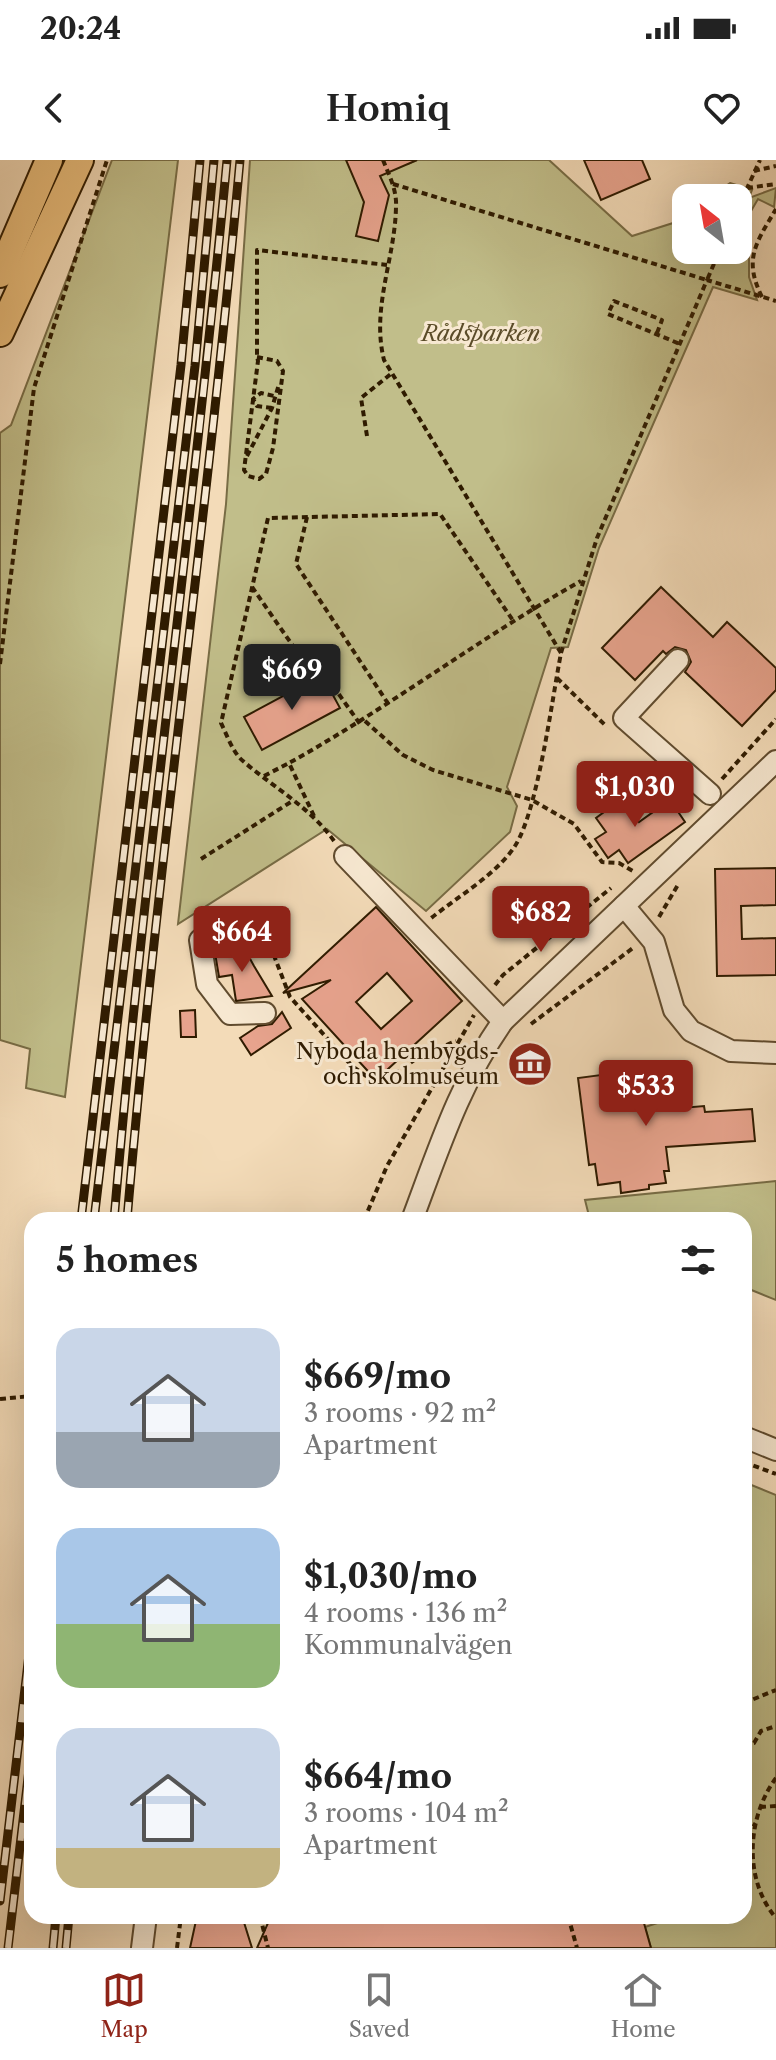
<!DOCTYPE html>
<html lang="en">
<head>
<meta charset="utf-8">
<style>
  :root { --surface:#fff; --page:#f6f6f6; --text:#222; --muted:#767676; --line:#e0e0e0; --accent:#8f2418 }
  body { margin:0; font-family:"Libre Caslon Text",serif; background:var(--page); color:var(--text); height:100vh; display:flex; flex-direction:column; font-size:30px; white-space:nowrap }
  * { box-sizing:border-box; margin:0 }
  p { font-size:26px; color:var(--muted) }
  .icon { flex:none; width:44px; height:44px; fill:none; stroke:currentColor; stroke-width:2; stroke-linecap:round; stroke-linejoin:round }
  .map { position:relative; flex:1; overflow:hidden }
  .details { position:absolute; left:24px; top:1052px; width:728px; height:712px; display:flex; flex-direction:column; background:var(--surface); border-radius:24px; box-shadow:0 8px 32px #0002 }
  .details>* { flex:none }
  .needle { width:52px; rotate:329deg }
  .fabs { position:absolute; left:672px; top:24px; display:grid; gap:16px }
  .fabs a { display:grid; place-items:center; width:80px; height:80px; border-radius:16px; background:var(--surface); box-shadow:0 8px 32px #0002; font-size:40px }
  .price { position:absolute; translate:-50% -68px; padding:0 18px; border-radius:8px; background:var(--accent); color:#fff; font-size:26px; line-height:52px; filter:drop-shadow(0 2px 4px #0008) }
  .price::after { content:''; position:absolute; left:50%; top:48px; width:24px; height:18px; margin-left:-12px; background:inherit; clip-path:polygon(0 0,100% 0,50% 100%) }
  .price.current { background:#222; color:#fff }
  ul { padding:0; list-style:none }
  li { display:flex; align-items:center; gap:24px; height:200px; padding:0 32px }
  li span { display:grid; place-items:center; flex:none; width:224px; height:160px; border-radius:24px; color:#555 }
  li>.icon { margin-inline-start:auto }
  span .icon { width:96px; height:96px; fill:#fffc; stroke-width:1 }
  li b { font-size:34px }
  h2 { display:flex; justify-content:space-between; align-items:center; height:96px; padding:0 32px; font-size:34px }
  .status { display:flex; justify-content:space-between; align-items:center; height:56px; padding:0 40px; background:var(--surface); direction:ltr }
  .status svg { height:22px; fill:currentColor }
  header { display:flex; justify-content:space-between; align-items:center; height:104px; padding:0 32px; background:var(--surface); font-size:36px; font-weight:600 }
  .tab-bar { display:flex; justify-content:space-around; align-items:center; height:112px; border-top:2px solid var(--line); background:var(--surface); font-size:22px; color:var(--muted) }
  .tab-bar a { display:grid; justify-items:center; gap:4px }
  .tab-bar .current { color:var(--accent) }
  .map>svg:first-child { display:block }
  .green { fill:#c1be8a; stroke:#786c45; stroke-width:2 }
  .building { fill:#e7a38d; stroke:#2f1b00; stroke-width:2; fill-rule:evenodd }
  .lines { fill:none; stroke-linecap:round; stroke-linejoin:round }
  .minor-casing { stroke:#604b2e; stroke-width:24 }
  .major-casing { stroke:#2f1b00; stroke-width:30 }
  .path { stroke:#2f1b00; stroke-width:4; stroke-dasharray:6 4; stroke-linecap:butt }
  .minor { stroke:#f7e8d1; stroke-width:20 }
  .major { stroke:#eabe7c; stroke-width:26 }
  .rail-casing { stroke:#2f1b00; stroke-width:9 }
  .rail { stroke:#f7e8d1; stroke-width:6; stroke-dasharray:18; stroke-linecap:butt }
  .labels { text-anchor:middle; stroke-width:6; stroke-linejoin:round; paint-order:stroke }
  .park-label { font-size:22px; font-style:italic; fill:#5b4c29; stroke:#f7e8d1 }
  .poi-label { font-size:22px; fill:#2f1b00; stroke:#f7e8d1; text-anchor:end }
</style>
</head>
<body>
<div class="status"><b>20:24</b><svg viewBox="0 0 49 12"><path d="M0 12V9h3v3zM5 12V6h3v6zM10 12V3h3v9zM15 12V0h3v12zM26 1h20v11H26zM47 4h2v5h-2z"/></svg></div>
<header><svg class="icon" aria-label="back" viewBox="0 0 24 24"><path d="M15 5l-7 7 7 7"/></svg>Homiq<svg class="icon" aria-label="heart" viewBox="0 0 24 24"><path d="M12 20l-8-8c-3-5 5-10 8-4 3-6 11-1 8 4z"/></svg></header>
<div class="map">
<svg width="776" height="1788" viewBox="0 0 776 1788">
  <rect width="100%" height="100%" fill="#f3dbb8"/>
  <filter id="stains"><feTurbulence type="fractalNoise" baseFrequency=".0025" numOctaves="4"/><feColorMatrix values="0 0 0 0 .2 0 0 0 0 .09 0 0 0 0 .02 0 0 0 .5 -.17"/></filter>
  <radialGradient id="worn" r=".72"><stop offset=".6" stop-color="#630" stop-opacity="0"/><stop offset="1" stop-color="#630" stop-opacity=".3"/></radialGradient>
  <g class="green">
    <polygon points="112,0 178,0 65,937 26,928 30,889 0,880 0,273 11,265"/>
    <polygon points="250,0 406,0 408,4 417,0 549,0 632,76 673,63 686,54 686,90 738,89 749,96 749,117 757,140 713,127 599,388 568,487 551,488 507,627 517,646 510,672 426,751 327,669 178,764 226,344"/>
    <polygon points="730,23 752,30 749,38 776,28 774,47 758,39 747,58 740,55 738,61 738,38 709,38"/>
    <polygon points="776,1021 776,1140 744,1127 744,1060 590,1060 585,1040"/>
    <polygon points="744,1322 776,1335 776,1788 651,1788 645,1767 679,1756 744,1756"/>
  </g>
  <g class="building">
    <polygon points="346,0 417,0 380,16 389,35 378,81 356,76 364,42"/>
    <polygon points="584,0 642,0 650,19 601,40"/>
    <polygon points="661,427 713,477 727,462 776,508 776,530 742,566 685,512 691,502 686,490 675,487 666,494 663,491 635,520 602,488"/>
    <polygon points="322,515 340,548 262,590 244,557"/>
    <polygon points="623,638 639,662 670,640 685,662 628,703 619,690 608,698 595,679 606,672 596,658"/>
    <polygon points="776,708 776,745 741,746 742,779 776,778 776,815 717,816 715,709"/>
    <path d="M 376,747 L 462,841 L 376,920 L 302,839 L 331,820 L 283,833 ZM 387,813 L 412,841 L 381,869 L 356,842 Z"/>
    <polygon points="243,786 254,806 272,836 236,841 232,815 219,817 215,793"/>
    <polygon points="195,850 196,877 181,877 180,851"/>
    <polygon points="282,852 291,868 251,895 240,878 258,866 272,864"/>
    <polygon points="540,886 542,920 521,921 519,887"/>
    <polygon points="654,908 659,950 704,946 705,952 752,949 755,981 666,987 669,1011 664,1011 666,1023 649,1025 649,1029 621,1033 620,1022 598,1025 595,1004 589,1005 578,918"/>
    <polygon points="197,1756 242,1756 252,1788 190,1788"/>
    <polygon points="271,1756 642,1756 651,1788 257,1788"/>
  </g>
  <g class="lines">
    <g class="minor-casing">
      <g id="minor">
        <polyline points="678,500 624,558 710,634"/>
        <polyline points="345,696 503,861"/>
        <polyline points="624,746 654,782 674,850 691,871 731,891 776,893"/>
        <polyline points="200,780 207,824 230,854 265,853"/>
        <path d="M 412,1060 C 438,991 460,922 503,861 L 776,601"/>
        <polyline points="744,1277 776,1290"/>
        <polyline points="142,1788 146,1756"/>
      </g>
    </g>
    <g class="major-casing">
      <g id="major">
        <polyline points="0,114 49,0"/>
        <polyline points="0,173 80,0"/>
      </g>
    </g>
    <g class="path">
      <path d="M 383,0 C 389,15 397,30 396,47 C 395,99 371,148 384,200 L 561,493 C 552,539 538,650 515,686 C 496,715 457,737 430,759"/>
      <polyline points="754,11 776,6"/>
      <polyline points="393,24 707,120 720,90"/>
      <polyline points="747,28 776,24"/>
      <polyline points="738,48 760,0"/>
      <path d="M 762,137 C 743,99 756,83 776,49"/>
      <polyline points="657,173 662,160 614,141 608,154 680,184"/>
      <polyline points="257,197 277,201 283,211 273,288 266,314 259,319 248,316 244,310 258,201 257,197 257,90 387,105"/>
      <polyline points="272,248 257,246 253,239 261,233 274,236"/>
      <polyline points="367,276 361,238 392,213"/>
      <polyline points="247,296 272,248 279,224"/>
      <polyline points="307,357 296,404 389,545"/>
      <polyline points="252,427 302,499 321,509 360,564"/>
      <polyline points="561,493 597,378 707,120 776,141"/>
      <polyline points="0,504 34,228 107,0"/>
      <polyline points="557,518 605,565"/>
      <polyline points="365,561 403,595 433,610 532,640 574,664 602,702 619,703 633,711"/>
      <polyline points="264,616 289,603"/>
      <polyline points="722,619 776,559"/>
      <path d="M 314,656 L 289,603 C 390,547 481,477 581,421"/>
      <path d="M 334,681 C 310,647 274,628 243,601 C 233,593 227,575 221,563 L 268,358 L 440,354 L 514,462"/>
      <polyline points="201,699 294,640"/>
      <polyline points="246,753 273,793 290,837 352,906 379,925 420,896 456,881"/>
      <polyline points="659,757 679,723"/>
      <polyline points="495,825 503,815 611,728"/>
      <polyline points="531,864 633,788"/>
      <polyline points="364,1060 387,1006 474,855"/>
      <polyline points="0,1239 32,1236"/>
      <polyline points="744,1302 776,1314"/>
      <polyline points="744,1543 776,1530"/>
      <polyline points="744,1585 754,1583 761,1571 776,1566"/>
      <path d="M 776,1618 C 747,1657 743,1719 776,1758"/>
      <polyline points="760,1647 776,1646"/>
      <polyline points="744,1659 755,1665"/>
      <polyline points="260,1756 268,1788"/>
      <polyline points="568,1756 577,1788"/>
      <polyline points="177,1788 181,1756"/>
    </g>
    <use href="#minor" class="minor"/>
    <use href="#major" class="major"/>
    <g class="rail-casing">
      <g id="rail">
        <polyline points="81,1060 181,205 200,0"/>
        <polyline points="94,1060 195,206 214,0"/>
        <path d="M 114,1060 C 144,706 194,354 227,0"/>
        <path d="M 127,1060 C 157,706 208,354 240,0"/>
        <polyline points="0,1741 32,1469"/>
        <polyline points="8,1788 32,1584"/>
        <polyline points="53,1788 56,1756"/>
        <polyline points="66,1788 69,1756"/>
      </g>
    </g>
    <use href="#rail" class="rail"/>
  </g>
  <defs>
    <g id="museum-disc" transform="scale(2.3)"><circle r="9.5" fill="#8f2418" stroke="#f7e8d1"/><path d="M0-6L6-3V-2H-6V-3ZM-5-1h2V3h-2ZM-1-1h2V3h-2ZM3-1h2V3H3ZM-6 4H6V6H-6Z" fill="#fff"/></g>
  </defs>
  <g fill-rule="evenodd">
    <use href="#museum-disc" x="530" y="904"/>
  </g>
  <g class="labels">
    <g class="park-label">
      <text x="481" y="181">Rådsparken</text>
    </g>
    <g class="poi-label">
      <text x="499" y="899">Nyboda hembygds-<tspan x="499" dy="25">och skolmuseum</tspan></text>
    </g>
  </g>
  <rect width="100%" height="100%" filter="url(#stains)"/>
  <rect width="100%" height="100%" fill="url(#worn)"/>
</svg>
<div class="fabs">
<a><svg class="needle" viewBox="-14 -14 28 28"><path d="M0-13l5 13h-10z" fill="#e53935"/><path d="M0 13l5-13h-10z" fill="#767676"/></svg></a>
</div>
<b class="price current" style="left:292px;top:552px">$669</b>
<b class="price" style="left:635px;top:669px">$1,030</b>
<b class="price" style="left:541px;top:794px">$682</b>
<b class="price" style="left:242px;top:814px">$664</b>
<b class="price" style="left:646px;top:968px">$533</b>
<section class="details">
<h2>5 homes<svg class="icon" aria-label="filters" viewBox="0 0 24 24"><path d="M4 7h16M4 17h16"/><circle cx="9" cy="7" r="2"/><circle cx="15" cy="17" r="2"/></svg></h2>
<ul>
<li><span style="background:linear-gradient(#c9d6e8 65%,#9aa5b1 0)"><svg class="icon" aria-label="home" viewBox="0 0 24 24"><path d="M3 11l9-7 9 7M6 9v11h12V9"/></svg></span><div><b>$669/mo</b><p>3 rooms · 92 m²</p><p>Apartment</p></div></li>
<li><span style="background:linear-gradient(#a9c7e8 60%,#8fb573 0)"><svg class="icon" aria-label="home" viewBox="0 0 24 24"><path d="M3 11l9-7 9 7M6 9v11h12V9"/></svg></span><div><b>$1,030/mo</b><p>4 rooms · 136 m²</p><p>Kommunalvägen</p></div></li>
<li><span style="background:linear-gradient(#c9d6e8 75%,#c2b280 0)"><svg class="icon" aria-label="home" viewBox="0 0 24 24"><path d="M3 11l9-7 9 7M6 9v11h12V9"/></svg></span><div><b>$664/mo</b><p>3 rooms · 104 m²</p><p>Apartment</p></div></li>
</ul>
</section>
</div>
<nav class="tab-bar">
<a class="current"><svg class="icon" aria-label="map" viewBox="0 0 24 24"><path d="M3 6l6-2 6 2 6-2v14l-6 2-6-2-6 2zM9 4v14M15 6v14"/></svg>Map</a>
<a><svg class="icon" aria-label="saved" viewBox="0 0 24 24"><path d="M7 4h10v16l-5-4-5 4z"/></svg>Saved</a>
<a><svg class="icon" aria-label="home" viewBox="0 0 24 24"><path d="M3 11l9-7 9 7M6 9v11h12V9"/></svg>Home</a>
</nav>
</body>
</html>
